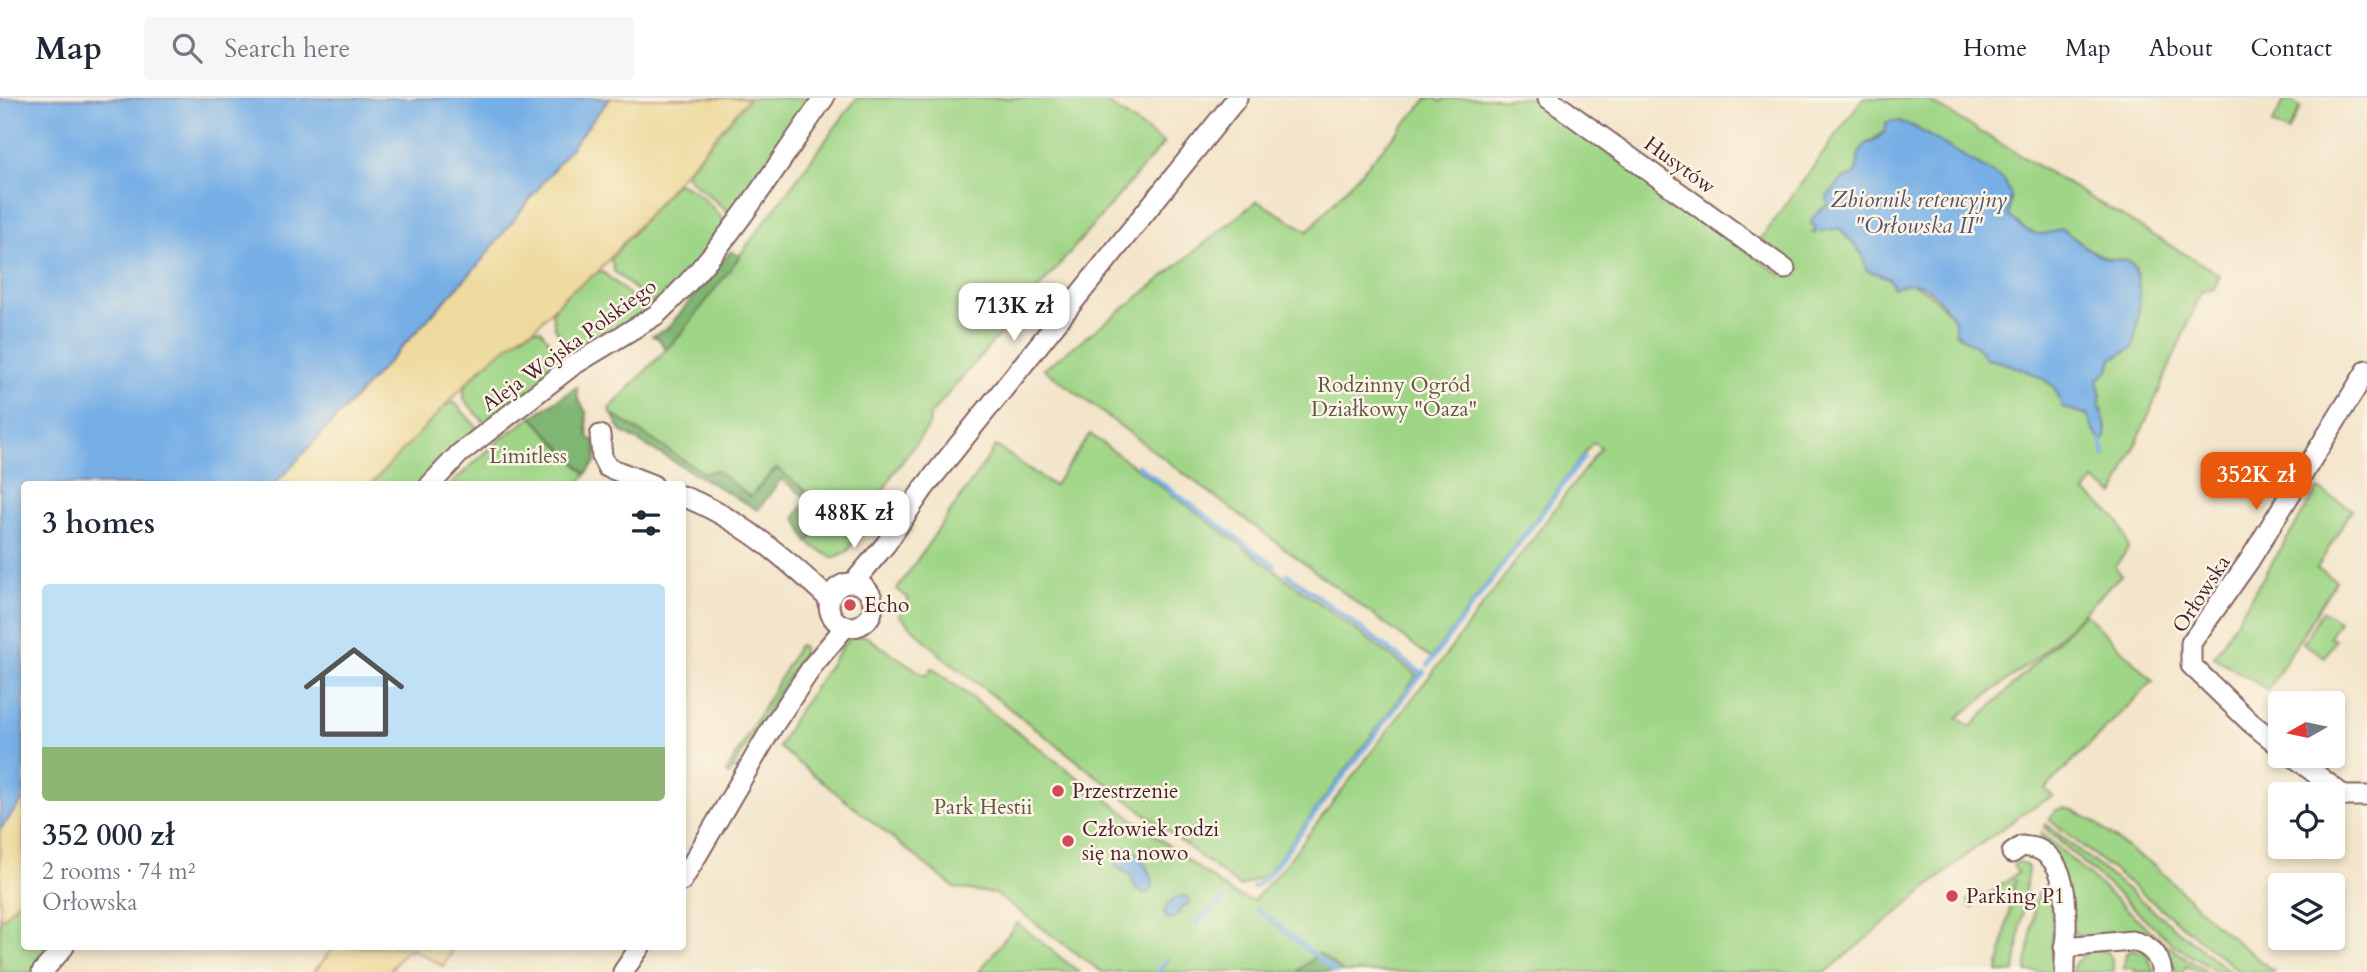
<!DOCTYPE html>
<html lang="en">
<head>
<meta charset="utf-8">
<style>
  :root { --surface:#fff; --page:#f6f6f7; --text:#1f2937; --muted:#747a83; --line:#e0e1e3; --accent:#ea580c }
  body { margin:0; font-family:Cardo,serif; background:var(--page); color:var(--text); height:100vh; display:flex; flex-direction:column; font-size:26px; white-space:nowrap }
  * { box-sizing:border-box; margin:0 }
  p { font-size:23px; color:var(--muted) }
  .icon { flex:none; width:38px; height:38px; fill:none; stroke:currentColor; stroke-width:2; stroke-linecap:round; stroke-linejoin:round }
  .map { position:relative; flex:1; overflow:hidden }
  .side { position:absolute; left:21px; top:383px; width:665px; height:469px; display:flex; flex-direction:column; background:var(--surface); border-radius:7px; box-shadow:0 4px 10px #0003 }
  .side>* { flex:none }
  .needle { width:46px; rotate:261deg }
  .buttons { position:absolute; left:2268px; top:593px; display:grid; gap:14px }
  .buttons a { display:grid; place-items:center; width:77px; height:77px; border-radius:7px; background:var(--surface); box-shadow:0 4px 10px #0003; font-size:35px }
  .price { position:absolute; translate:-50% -60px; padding:0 16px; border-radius:14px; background:#fff; color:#222; font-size:23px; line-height:46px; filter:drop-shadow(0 2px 4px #0008) }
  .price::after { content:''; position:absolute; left:50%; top:42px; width:21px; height:16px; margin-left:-10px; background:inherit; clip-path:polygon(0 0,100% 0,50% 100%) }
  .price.on { background:var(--accent); color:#fff }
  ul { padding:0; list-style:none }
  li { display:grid; align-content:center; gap:14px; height:371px; padding:0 21px }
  li span { display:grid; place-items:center; height:217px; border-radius:7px; color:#555 }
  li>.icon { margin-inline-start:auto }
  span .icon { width:126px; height:126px; fill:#fffc; stroke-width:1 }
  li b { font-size:30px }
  h2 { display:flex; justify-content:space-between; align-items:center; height:84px; padding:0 21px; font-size:30px }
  header { display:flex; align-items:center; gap:42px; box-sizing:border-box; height:98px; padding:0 35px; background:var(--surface); border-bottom:2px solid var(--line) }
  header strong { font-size:33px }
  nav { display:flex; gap:38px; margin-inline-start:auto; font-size:24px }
  .search { width:490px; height:63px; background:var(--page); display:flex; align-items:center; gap:18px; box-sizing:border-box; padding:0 24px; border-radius:7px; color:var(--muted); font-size:26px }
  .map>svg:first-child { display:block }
  .green { fill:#9fd586; stroke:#747a58; stroke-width:2; fill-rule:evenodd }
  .forest { fill:#7fb673; stroke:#646a4f; stroke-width:2 }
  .sand { fill:#eeda9e; stroke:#9c7c64; stroke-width:2 }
  .water { fill:#76afe6; stroke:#606788; stroke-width:2 }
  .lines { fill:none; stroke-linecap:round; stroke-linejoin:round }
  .stream { stroke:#76afe6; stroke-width:4.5 }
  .minor-casing { stroke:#856463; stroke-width:23 }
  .minor { stroke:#fff; stroke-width:19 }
  .poi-dot { fill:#d1495b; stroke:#fcf5e5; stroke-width:2.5 }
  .labels { text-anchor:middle; stroke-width:5; stroke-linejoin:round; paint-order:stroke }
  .street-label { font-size:21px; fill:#4a1f2b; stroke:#fcf5e5 }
  .park-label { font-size:21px; fill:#645646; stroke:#fcf5e5 }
  .poi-label { font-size:21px; fill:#4a1f2b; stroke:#fcf5e5; text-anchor:start }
  .water-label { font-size:23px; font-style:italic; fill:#59516c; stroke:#fcf5e5 }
</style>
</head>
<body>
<header>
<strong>Map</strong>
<div class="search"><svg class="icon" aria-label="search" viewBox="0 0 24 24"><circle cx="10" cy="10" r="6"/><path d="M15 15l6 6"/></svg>Search here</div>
<nav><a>Home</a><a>Map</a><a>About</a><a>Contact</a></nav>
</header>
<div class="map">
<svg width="2367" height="874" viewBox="0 0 2367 874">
  <rect width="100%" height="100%" fill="#fcf5e5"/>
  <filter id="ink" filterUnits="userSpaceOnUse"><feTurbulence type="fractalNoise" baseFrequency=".0143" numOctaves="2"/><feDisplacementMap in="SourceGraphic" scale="14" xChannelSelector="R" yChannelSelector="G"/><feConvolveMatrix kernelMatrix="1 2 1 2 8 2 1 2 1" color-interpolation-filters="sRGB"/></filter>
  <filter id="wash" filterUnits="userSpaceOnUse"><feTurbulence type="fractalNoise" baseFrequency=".00686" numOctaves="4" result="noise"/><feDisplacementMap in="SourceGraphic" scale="28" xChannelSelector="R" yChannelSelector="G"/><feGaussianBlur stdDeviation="1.57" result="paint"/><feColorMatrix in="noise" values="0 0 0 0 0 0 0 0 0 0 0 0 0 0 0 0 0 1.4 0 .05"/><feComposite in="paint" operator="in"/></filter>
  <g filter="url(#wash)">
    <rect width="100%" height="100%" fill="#f3e5ca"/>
    <g class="green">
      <polygon points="749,0 821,0 736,120 690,82 685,75"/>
      <polygon points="857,0 1100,0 1164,45 930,317 929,328 893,376 848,453 834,460 820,453 808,444 829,419 777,370 770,376 750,399 716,373 704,375 612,316 609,311 682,235"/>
      <path d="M 1428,0 L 1435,0 L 1441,4 L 1445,0 L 1531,0 L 1781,177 L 1790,165 L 1761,141 L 1863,0 L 1924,0 L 2220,177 L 2214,191 L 2202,193 L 2114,397 L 2094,382 L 2085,394 C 2109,414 2122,418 2128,451 L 2115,468 L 2121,477 L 2039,558 L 1957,620 L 1971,629 L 2085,515 L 2153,583 L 2045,691 L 2053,698 L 2028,712 L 1974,751 L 1826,874 L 1343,874 L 1319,855 L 1297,874 L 1102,874 L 996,796 L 955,790 L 779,649 L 794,620 L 845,545 L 853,539 L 865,538 L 926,578 L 932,570 L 1233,796 L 1253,803 L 1283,769 L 1439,566 L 1601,349 L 1593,344 L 1431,560 L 1044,271 L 1132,204 L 1257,103 L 1308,133 ZM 1899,23 L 1914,29 L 2004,82 L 2011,98 L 2009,118 C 2030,136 2035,141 2062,131 C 2076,141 2092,155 2108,160 C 2117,163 2128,159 2134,168 C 2142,180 2139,224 2135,238 C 2132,249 2122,256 2112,260 L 2109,272 L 2097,282 C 2098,299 2101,314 2106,330 L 2101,343 L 2094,333 L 2088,317 L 2062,309 C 2059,300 2057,290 2049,285 C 2036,275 2002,263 1986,261 L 1979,251 L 1955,235 L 1955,223 C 1927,185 1910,184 1866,172 L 1863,157 L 1839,130 L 1813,135 L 1816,129 L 1817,115 L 1828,107 L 1827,98 L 1843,81 L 1856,76 C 1858,70 1857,64 1859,58 C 1861,47 1889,31 1899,23 Z"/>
      <polygon points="2286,0 2301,9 2288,34 2272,26"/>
      <path d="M 676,85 C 696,88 717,113 728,129 L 658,211 L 614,173 L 611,160 Z"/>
      <polygon points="598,174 603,174 646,212 577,262 555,230 552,214 568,195"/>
      <path d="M 534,231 L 541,232 L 566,267 L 488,329 L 464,301 L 464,289 C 484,267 507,244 534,231 Z"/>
      <polygon points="454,304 481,334 424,387 370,387 443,309"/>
      <polygon points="532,319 586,376 578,387 450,387 502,340"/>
      <polygon points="1090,336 1417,577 1267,776 1240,789 942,558 899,517 909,501 897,491 996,348 1054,388"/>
      <polygon points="2318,391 2352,411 2317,470 2336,482 2268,592 2214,559"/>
      <polygon points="2322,513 2339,523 2329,539 2335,542 2325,559 2303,545"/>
      <polygon points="799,547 803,549 803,554 729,677 726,675"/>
      <polygon points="2063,710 2073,712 2093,723 2136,757 2153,766 2214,825 2274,874 2240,874 2049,721 2056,712"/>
      <polygon points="2046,726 2230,874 2217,874 2174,847 2044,729"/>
      <path d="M 2041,734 L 2164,845 L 2207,874 L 2199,874 L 2186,868 L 2183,874 L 2177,874 C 2171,864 2170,853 2161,845 C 2146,832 2106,839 2086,840 L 2077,837 L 2072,831 L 2057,759 L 2041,738 Z"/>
      <polygon points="2018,764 2026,766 2028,770 2015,874 1998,874 2015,782 2009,806 1977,800 1973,810 1969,807 1968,802 1977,793 1983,800 2018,775 2013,767"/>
      <polygon points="2043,792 2049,794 2052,801 2052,874 2026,874 2036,798"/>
      <polygon points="24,798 24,849 51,849 53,851 34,874 0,874 0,823"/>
      <polygon points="1017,825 1079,874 979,874"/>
      <polygon points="2133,852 2145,854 2155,874 2135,874 2134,870 2124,871 2126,855"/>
      <polygon points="2089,853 2105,853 2111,859 2114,874 2072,874 2075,865"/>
    </g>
    <g class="forest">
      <polygon points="731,153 740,158 682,235 666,252 658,240 652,238 668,230"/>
      <polygon points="577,289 578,301 586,314 588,339 596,344 596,363 586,376 532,319"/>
      <polygon points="612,316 704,375 716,372 750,399 777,370 825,408 829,418 808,444 795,419 808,401 781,381 758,412 621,333"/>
      <polygon points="1319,855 1343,874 1297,874"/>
    </g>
    <g class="sand">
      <polygon points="610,0 749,0 598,174 568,195 534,231 523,236 484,267 370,387 274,387 477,168"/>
      <polygon points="24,700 24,798 0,823 0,732"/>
      <polygon points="334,849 455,849 443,868 414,852 404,854 389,874 314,874"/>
    </g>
    <g class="water">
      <polygon points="0,0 610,0 477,168 274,387 24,387 24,700 0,732"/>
      <path d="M 1890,23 L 1899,23 L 1914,29 L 2004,82 L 2011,98 L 2009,118 C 2030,136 2035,141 2062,131 C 2076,141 2092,156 2109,161 C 2117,163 2123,159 2130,165 C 2146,177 2137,233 2132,251 L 2112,260 L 2109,272 L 2097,282 L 2101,297 L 2099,308 L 2106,330 L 2106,340 L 2101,343 L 2094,333 L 2087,317 L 2062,309 C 2059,300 2057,290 2049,285 C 2036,275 2002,263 1986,261 L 1979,251 L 1955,234 L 1955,223 C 1946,210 1933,189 1917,186 C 1910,185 1900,188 1893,189 L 1889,180 L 1866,172 L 1863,157 L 1839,130 L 1813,135 L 1816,129 L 1811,126 C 1812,117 1821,112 1828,107 L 1827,98 L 1843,81 L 1856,76 L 1859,56 L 1867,45 L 1873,44 L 1885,33 L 1886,25 Z"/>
      <path d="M 1126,749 C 1142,757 1149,771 1153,787 L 1148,795 C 1134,796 1135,786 1130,776 L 1119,771 L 1114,765 L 1116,754 Z"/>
      <path d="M 1183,798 L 1188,800 L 1190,805 L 1182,809 L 1175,820 L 1167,821 L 1164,815 C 1166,805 1174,799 1183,798 Z"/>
    </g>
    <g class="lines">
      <g class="stream">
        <polyline points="2101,343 2105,358"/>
        <polyline points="1138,368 1275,468"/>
        <polyline points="1287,476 1421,575"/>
        <polyline points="1428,567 1584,359"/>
        <polyline points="1253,789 1265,781 1424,573"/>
        <polyline points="1257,811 1336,874"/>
        <polyline points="1196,826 1223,801"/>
        <polyline points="1158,874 1168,861"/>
      </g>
    </g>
  </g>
  <g filter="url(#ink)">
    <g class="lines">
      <g class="minor-casing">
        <g id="minor">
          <polyline points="1548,0 1785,171"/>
          <polyline points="600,337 602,359 607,369 653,387"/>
          <path d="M 430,387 L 459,356 L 572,268 L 656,217 C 723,155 772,74 824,0"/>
          <path d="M 682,398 C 738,419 787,461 829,501"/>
          <polyline points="854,484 886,446 924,390 1237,0"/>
          <circle cx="851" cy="507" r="22"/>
          <polyline points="2280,648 2251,625 2191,567 2191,545 2249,463 2367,272"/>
          <polyline points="2293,658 2344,698 2367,698"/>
          <path d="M 2012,755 L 2022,748 C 2027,749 2033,749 2038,751 C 2077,768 2064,840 2065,874"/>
          <polyline points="682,783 773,628 814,566 846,528"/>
          <path d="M 2064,849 L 2132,843 C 2150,847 2159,856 2162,874"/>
          <polyline points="42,874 64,849"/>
          <polyline points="623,874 640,849"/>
        </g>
      </g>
      <use href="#minor" class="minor"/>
    </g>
  </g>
  <g class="poi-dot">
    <circle cx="850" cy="507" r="7"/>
    <circle cx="1058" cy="693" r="7"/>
    <circle cx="1068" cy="743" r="7"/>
    <circle cx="1952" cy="798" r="7"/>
  </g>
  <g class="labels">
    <g class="street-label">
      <text transform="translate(1680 67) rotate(36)" y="7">Husytów</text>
      <text transform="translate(569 247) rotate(-36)" y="7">Aleja Wojska Polskiego</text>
      <text transform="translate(2201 496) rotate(-57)" y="7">Orłowska</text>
    </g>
    <g class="park-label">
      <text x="1394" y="294">Rodzinny Ogród<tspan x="1394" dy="24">Działkowy "Oaza"</tspan></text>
      <text x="528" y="365">Limitless</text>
      <text x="983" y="716">Park Hestii</text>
    </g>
    <g class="poi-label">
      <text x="864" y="514">Echo</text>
      <text x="1072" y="700">Przestrzenie</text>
      <text x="1082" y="738">Człowiek rodzi<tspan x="1082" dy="24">się na nowo</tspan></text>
      <text x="1966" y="805">Parking P1</text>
    </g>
    <g class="water-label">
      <text x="1919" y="109">Zbiornik retencyjny<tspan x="1919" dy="26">"Orłowska II"</tspan></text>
    </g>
  </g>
</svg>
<div class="buttons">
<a><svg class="needle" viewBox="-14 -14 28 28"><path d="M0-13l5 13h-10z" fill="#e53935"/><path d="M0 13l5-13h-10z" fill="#747a83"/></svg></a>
<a><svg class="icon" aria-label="locate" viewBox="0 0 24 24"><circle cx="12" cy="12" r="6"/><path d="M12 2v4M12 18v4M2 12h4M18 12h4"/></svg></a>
<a><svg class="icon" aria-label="layers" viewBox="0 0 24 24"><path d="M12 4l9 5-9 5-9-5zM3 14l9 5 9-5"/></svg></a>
</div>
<b class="price" style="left:1014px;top:245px">713K zł</b>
<b class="price on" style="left:2256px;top:414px">352K zł</b>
<b class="price" style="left:854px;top:452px">488K zł</b>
<section class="side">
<h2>3 homes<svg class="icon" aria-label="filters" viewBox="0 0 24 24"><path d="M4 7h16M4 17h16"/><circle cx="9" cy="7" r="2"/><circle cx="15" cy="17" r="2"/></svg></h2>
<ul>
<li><span style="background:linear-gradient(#bfe0f5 75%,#8fb573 0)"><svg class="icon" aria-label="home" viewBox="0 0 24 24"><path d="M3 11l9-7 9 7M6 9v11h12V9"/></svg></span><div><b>352 000 zł</b><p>2 rooms · 74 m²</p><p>Orłowska</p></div></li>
</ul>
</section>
</div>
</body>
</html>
